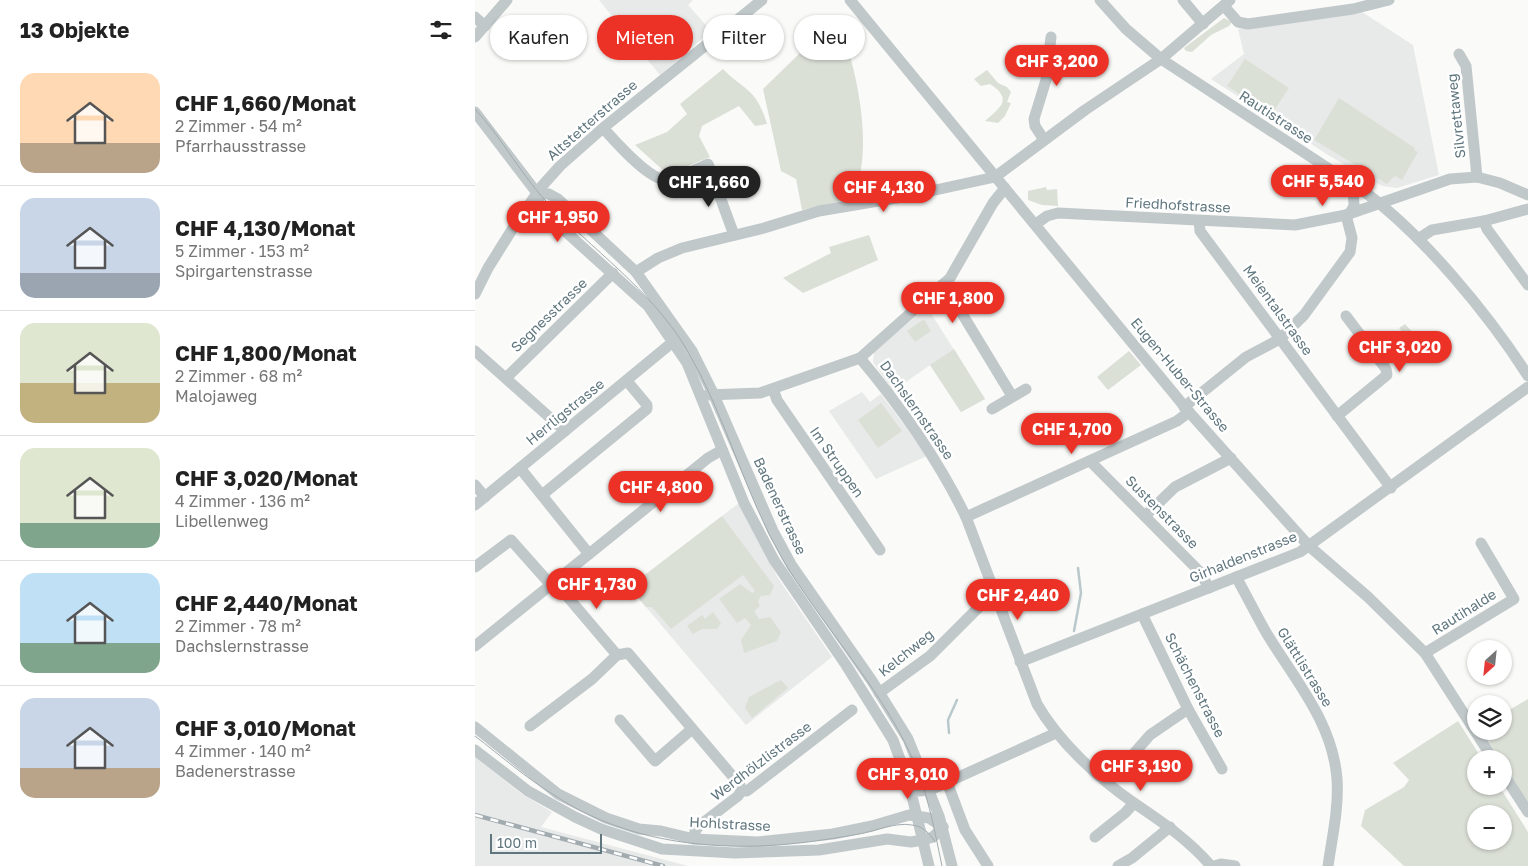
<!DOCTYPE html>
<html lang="de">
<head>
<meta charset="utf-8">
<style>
  :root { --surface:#fff; --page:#f6f6f6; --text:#222; --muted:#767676; --line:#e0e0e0; --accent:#ec3226 }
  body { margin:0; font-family:"Golos Text",sans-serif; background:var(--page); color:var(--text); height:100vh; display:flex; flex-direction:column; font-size:19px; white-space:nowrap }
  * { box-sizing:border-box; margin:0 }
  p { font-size:16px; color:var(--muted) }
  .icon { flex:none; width:28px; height:28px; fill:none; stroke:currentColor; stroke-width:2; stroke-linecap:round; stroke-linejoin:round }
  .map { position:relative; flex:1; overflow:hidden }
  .details { display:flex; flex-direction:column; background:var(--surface); width:475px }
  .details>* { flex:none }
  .banner { position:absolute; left:15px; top:15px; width:475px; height:45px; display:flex; gap:10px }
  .needle { width:32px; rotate:207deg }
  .buttons { position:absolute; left:992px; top:640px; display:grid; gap:10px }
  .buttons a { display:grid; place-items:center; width:45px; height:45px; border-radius:50%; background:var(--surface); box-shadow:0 1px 4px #0004; font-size:25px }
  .scale { position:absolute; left:15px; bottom:12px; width:112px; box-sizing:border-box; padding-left:5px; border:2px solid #5f767e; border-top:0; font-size:14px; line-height:18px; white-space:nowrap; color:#5f767e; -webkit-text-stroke:4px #fff; paint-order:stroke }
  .price { position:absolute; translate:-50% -42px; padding:0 11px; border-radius:18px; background:var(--accent); color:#fff; font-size:16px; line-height:32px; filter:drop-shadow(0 1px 2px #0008) }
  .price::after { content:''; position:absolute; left:50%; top:30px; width:15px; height:11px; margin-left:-8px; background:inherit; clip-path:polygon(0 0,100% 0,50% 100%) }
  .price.current { background:#222; color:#fff }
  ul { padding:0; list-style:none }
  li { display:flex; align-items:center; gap:15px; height:125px; padding:0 20px }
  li+li { border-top:1px solid var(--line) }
  li span { display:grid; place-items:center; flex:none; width:140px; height:100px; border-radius:15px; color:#555 }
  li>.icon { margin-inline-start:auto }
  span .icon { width:60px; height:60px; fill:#fffc; stroke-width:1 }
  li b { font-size:21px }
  h2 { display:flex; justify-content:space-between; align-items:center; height:60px; padding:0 20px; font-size:21px }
  .tag { padding:0 18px; border-radius:22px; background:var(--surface); box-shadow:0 1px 4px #0004; font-size:18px; line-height:45px }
  .tag.current { background:var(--accent); color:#fff }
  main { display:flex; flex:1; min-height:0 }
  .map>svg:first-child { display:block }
  .built { fill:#e8eae9 }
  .green { fill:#dbe0d7; fill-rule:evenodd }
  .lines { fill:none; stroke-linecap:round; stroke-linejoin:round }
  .stream { stroke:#b9c9cb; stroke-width:2.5 }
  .minor { stroke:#c1c8ca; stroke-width:11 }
  .tram { stroke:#a2acb0; stroke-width:1 }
  .rail-casing { stroke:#a2acb0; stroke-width:4.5 }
  .rail { stroke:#fff; stroke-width:2.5; stroke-dasharray:8; stroke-linecap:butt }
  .labels { text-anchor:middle; stroke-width:5; stroke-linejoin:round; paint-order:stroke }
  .street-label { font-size:14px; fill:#5f767e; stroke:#fff }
</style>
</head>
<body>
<main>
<section class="details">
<h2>13 Objekte<svg class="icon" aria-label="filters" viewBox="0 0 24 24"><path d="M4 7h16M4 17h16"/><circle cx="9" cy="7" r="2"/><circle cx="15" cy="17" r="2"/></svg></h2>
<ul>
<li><span style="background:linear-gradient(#ffd9b3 70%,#b9a48a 0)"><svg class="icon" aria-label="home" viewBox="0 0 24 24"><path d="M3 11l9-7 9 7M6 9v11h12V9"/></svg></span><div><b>CHF 1,660/Monat</b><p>2 Zimmer · 54 m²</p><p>Pfarrhausstrasse</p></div></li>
<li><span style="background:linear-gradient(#c9d6e8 75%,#9aa5b1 0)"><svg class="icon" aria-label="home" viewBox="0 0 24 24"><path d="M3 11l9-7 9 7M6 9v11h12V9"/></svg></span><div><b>CHF 4,130/Monat</b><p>5 Zimmer · 153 m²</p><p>Spirgartenstrasse</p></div></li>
<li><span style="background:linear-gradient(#dfe7d0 60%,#c2b280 0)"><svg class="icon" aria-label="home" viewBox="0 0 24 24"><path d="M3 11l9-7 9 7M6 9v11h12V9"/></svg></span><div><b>CHF 1,800/Monat</b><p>2 Zimmer · 68 m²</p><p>Malojaweg</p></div></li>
<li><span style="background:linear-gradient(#dfe7d0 75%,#7fa58c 0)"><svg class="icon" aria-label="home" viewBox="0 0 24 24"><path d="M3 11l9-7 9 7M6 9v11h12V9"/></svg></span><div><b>CHF 3,020/Monat</b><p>4 Zimmer · 136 m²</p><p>Libellenweg</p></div></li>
<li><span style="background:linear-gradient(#bfe0f5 70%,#7fa58c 0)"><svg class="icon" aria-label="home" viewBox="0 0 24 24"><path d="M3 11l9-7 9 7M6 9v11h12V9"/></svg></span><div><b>CHF 2,440/Monat</b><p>2 Zimmer · 78 m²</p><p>Dachslernstrasse</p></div></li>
<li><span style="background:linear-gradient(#c9d6e8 70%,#b9a48a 0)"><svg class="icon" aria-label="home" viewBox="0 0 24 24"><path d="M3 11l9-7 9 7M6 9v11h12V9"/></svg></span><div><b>CHF 3,010/Monat</b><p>4 Zimmer · 140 m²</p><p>Badenerstrasse</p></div></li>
</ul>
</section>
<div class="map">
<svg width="1053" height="866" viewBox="0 0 1053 866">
  <rect width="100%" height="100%" fill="#fafaf8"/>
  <g class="built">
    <polygon points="124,0 218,0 213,5 236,31 185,75"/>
    <polygon points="884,10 938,45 964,175 922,188 907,186 853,155 736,79 769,54 763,29"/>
    <polygon points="452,307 510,399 486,412 455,365 418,391 398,362 399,352 403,348"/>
    <polygon points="387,392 395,402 406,394 452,456 401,479 354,411"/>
    <polygon points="264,503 303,578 357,657 271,725 154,587"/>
    <polygon points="0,757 47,794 77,812 66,827 213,866 0,866"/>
  </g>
  <g class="green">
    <polygon points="749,18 757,22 754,26 736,35 717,52 711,51 709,48"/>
    <path d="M 371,43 C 384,81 400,164 375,199 L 327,210 L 321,179 L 306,171 L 288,89 L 325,53 Z"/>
    <polygon points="770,59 814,88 796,115 752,86"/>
    <path d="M 248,69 C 271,92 281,88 292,124 L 280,126 L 264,106 L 227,126 L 224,136 L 235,157 L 203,170 L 190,172 L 160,145 L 192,132 L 212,114 L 205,104 Z"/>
    <path d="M 512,70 L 523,83 L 532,87 L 536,92 L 532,102 L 536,103 L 530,116 L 523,123 L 510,121 C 526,107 538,99 515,84 L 506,86 L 499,79 Z"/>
    <polygon points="864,98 940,148 939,150 943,152 927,180 920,176 912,184 839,140"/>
    <polygon points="571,187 572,190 582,189 583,206 567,205 553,200 553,191"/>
    <polygon points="394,235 403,260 328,293 308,278 356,253 354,247"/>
    <polygon points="449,319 456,331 440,342 432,331"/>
    <polygon points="930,324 949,345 947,355 924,328"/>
    <polygon points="479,349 510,399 486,412 455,365"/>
    <polygon points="654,351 666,365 633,390 622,377"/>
    <polygon points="406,403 427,431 403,448 383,420"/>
    <polygon points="247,516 299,586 295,595 286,596 283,601 285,606 279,611 284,619 295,617 306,632 302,641 269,653 266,640 276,625 270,618 262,623 244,599 265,584 277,593 280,591 268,575 196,629 177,607 171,607 154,587"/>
    <polygon points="238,612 246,623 242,629 227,629 218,634 212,626 227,615 230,619"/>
    <polygon points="306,680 313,688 277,718 270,708 274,697"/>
    <polygon points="1053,699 1053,804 1029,765 1029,759 1025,759 1007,731 1029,731 1029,713"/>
    <path d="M 983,721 L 1007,759 L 1001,759 L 1001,786 L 1024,786 L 1053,832 L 1053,866 L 929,866 L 886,826 L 890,810 L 929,787 L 934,780 L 918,763 ZM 1001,814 L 1029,814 L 1029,841 L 1001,841 Z"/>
  </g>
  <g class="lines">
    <g class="stream">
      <polyline points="599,631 606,593 603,568"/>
      <polyline points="474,733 473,720 482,700"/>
    </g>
    <g class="minor">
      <polyline points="375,0 714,412 834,546 893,597 950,653 1018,759"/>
      <path d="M 625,0 L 651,29 L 686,59 L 891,193 C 949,236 1014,315 1053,376"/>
      <polyline points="708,0 728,24"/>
      <polyline points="749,6 763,22 773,24 878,9 914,0"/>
      <polyline points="0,17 10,26"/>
      <polyline points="0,37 32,0"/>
      <polyline points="984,54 991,66 1002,177"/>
      <polyline points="0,112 62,193 65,207 70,213 173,306 212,363 269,503 299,560 371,665 418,740 434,784 454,866"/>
      <path d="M 128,128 C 140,141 175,182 193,180 C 207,178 221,169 233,164 L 259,235"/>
      <polyline points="569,140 560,126 559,119 571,80 576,37"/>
      <polyline points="62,193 74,194 83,199 161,272 217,351 238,393 298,531 317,566 397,681 433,739 464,816 477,866"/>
      <polyline points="875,213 879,206 878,185"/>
      <polyline points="724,221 725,231 916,488"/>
      <polyline points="1009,221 1012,229 1053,285"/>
      <polyline points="561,224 572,216 583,213 820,225 871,215 975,179 1002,177 1025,183 1053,195"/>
      <polyline points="943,239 957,230 1009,221 1053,209"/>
      <polyline points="161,272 183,258 207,248 289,228 344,211 433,196 520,177 610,110 686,59 755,0"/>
      <polyline points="467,285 477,297 537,396"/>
      <polyline points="0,294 13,268 38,228 67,186 85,166 128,128 287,0"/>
      <polyline points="0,351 90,431"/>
      <path d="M 385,358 C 426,407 463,459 491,517 L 562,704 C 583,741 624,779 659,803 C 687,822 714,840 736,866"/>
      <polyline points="31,378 138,273"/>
      <polyline points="298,389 302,400 405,550"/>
      <polyline points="232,395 285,393 385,358 475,278 518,203 530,188"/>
      <polyline points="709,407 771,357 805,339 829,315 875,252 877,238 871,215"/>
      <polyline points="517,409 551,389"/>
      <polyline points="862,416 912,375 911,369 871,316"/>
      <polyline points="615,461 725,572 734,588"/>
      <polyline points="45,468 114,554"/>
      <polyline points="0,485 10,497"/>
      <polyline points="67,495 172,409 172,405 152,381"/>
      <polyline points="0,505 199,341"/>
      <polyline points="670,516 700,487 756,458"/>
      <polyline points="491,517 702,421 714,412"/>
      <polyline points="0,567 36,540 76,585"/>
      <path d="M 761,577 C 772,596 781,615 792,634 C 820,680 858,723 862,779 C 864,808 857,838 853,866"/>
      <polyline points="80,582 142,655"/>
      <polyline points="667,614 713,709 747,769"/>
      <polyline points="0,646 233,458 247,450"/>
      <polyline points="950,653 1039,599 1006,543"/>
      <polyline points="545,662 825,552 1053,387"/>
      <polyline points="404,693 455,656 519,592"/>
      <polyline points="145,720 180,761 217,729"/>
      <polyline points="55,726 117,679 142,655 153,653 265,785 266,791"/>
      <polyline points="0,727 83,794 131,818 164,829 186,831 219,839 283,842 358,834 397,826 434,815 454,818 468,827"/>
      <polyline points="0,750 53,791 100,817 126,829 187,849 260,853 344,850 412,839 436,842 448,840 458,837 468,827"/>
      <polyline points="1029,775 1053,812"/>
      <polyline points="472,782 490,830 513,866"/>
      <polyline points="634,782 675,735 713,709"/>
      <polyline points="434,784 444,791 455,790 581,733"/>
      <polyline points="266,791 272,791 377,710"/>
      <polyline points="620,837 650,813 659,803"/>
      <polyline points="219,839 220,831 225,825 263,796 266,791"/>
      <polyline points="643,866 657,858 695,827"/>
      <polyline points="739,866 746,864 760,866"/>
    </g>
    <g class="tram">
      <path d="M 0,109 C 26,137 44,171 69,199 C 117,250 176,289 212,350 C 251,416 269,493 308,560 C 347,625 403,685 435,753 C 452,788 459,828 467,866"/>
      <path d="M 0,736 C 26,756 51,778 79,795 C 139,835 211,848 282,846 C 317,845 350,840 384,834 C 401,831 420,822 437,825 C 447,826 455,833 460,842"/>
    </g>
    <g class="rail-casing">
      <polyline id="rail" points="0,815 188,866"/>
    </g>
    <use href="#rail" class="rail"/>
  </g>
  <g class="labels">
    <g class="street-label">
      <text transform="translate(981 116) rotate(-96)" y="5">Silvrettaweg</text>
      <text transform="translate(801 117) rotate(33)" y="5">Rautistrasse</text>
      <text transform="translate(117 120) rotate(-41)" y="5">Altstetterstrasse</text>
      <text transform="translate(703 205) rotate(3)" y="5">Friedhofstrasse</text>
      <text transform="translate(803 310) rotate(54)" y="5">Meientalstrasse</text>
      <text transform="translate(74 315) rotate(-44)" y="5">Segnesstrasse</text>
      <text transform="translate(705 375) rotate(50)" y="5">Eugen-Huber-Strasse</text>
      <text transform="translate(442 410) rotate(55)" y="5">Dachslernstrasse</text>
      <text transform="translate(90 412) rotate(-39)" y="5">Herrligstrasse</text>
      <text transform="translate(362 462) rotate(55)" y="5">Im Struppen</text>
      <text transform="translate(305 506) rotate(65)" y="5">Badenerstrasse</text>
      <text transform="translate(687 512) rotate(45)" y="5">Sustenstrasse</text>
      <text transform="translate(768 557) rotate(-22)" y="5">Girhaldenstrasse</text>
      <text transform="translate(989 612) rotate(-32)" y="5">Rautihalde</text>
      <text transform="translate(431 653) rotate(-39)" y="5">Kelchweg</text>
      <text transform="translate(830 667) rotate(58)" y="5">Glättlistrasse</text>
      <text transform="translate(720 685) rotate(63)" y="5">Schächenstrasse</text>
      <text transform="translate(286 761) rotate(-37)" y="5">Werdhölzlistrasse</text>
      <text transform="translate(255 824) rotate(3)" y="5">Hohlstrasse</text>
    </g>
  </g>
</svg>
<div class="buttons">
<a><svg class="needle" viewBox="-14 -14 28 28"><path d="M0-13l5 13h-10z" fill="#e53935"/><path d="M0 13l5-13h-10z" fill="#767676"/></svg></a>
<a><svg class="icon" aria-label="layers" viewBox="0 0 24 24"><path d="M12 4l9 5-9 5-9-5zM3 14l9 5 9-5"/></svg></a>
<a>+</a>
<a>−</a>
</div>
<div class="scale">100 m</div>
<b class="price" style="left:582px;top:87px">CHF 3,200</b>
<b class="price" style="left:848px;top:207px">CHF 5,540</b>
<b class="price current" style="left:234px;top:208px">CHF 1,660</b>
<b class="price" style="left:409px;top:213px">CHF 4,130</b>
<b class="price" style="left:83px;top:243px">CHF 1,950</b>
<b class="price" style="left:478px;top:324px">CHF 1,800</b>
<b class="price" style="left:925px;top:373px">CHF 3,020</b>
<b class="price" style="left:597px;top:455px">CHF 1,700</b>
<b class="price" style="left:186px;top:513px">CHF 4,800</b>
<b class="price" style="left:122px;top:610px">CHF 1,730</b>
<b class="price" style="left:543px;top:621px">CHF 2,440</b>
<b class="price" style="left:666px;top:792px">CHF 3,190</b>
<b class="price" style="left:433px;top:800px">CHF 3,010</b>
<div class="banner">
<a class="tag">Kaufen</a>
<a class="tag current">Mieten</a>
<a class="tag">Filter</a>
<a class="tag">Neu</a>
</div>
</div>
</main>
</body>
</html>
